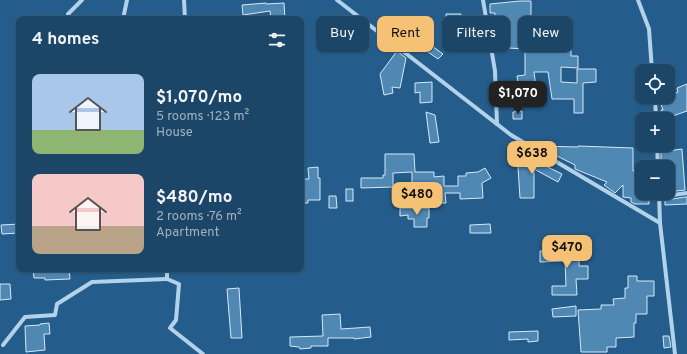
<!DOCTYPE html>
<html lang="en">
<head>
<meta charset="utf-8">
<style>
  :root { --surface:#1b4668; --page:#285071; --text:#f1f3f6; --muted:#a0b1c0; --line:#395e7c; --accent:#f5c175 }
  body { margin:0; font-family:Overpass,sans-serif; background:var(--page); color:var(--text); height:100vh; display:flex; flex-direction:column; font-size:15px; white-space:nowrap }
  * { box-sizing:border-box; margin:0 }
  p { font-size:13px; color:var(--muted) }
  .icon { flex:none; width:22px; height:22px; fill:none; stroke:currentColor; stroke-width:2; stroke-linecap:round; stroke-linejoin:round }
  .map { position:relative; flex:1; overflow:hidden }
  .panel { position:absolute; left:16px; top:16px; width:288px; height:256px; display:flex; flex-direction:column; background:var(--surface); border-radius:8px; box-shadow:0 1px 3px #0004,0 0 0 1px var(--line) }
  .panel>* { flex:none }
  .guide { position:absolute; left:316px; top:16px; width:311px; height:36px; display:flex; gap:8px }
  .tools { position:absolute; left:635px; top:64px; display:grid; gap:8px }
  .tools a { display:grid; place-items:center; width:40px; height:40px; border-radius:8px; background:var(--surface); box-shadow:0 1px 3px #0004,0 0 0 1px var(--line); font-size:20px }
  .price { position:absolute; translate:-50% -34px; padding:0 9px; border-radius:8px; background:var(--accent); color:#111; font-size:13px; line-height:26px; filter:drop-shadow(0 1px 2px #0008) }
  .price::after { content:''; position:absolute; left:50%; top:24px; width:12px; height:9px; margin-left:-6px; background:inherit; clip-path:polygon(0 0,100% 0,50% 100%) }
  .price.current { background:#222; color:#fff }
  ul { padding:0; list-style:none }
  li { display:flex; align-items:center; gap:12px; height:100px; padding:0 16px }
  li span { display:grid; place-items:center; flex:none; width:112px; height:80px; border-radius:8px; color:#555 }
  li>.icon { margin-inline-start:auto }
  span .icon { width:48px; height:48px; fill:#fffc; stroke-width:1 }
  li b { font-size:17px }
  h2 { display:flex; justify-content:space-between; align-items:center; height:48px; padding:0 16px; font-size:17px }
  .chip { padding:0 14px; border-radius:8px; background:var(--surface); box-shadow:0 1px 3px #0004,0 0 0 1px var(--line); font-size:14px; line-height:36px }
  .chip.current { background:var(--accent); color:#111 }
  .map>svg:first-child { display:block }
  .building { fill:#5088b4; stroke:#d6e9f8 }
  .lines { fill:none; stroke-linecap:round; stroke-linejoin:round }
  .street { stroke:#b2d2ea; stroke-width:4 }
</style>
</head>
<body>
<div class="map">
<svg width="687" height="354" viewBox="0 0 687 354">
  <rect width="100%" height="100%" fill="#245d8b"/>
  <g class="building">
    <polygon points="520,1 531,1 531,19 522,19 526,30 531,30 532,48 571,48 571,56 578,56 578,68 561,67 561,82 577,83 577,69 596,69 596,82 583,83 583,113 574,113 574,99 552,99 548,72 534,72 538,102 521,104 517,76 525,75 525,49 509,48 508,33 494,33 495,13 490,13 490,4"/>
    <polygon points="266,3 266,4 284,3 285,19 271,19 270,11 243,15 242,5"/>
    <polygon points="446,14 461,14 461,31 470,31 470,41 446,42"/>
    <polygon points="432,46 443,54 438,59 428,52"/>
    <polygon points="397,51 406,58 400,88 392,87 393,93 384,95 380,74"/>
    <polygon points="432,82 432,102 420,103 420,92 415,93 415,83"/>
    <polygon points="687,84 687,111 664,119 661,110 663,110 659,99 668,97 668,96 678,92 677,88"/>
    <polygon points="522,111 522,119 513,119 513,112"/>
    <polygon points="426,112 435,115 439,142 430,143"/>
    <polygon points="537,146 578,147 578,146 633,148 633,171 642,170 642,193 649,193 649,204 635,204 631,202 631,198 623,197 623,185 615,193 604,185 607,182 575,169 575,165"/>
    <polygon points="682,149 685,190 668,192 668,167 661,167 661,152"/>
    <polygon points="517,152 562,174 558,182 534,169 534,198 520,198"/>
    <polygon points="385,154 414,154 415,172 434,172 434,177 444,176 444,186 458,186 458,176 466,176 466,173 478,172 485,168 491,178 482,183 483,198 460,199 460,193 445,193 446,203 435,203 434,192 412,193 412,172 393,173 393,187 361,188 361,178 383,178 383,175 385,175"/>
    <polygon points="318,167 318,178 320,178 320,200 308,200 308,203 301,203 301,179 309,179 308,168"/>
    <rect x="346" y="189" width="7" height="12"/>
    <polygon points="329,196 336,196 337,208 329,208"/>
    <polygon points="685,197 687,197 687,204 665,205 665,200"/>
    <polygon points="400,208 429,208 429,218 427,218 427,227 414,227 414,219 408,219 408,215 400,216"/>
    <polygon points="19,224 19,233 2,234 1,225"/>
    <polygon points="490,224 491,233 470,233 470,225"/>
    <polygon points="568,244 577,244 577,253 579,253 579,266 588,266 588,279 576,279 577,295 552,295 552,286 566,286 565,261 540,262 540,251 568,252"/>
    <polygon points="56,269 69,269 70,279 45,280 45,278 34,278 33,270 56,270"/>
    <polygon points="628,276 637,276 637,281 654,281 654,296 647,296 647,314 636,314 636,323 634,323 634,337 616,338 616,347 607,347 607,352 581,352 578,310 601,309 601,305 614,305 613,299 625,298 625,288 628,288"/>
    <polygon points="0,284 10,284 11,299 0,300"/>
    <polygon points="239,288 242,338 231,338 227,289"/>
    <polygon points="576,306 576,316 553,317 552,309"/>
    <polygon points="340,314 341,329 370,327 371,337 354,339 354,338 328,338 328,346 311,346 311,348 300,349 299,347 290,346 290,337 323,336 322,315"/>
    <polygon points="49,323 50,334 44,334 45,350 26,352 25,326 40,325 40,324"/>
    <polygon points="538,331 538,341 528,342 528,339 509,340 509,332"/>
    <polygon points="663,336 669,336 671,347 664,348"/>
  </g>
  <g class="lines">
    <g class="street">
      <polyline points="184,0 185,19"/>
      <polyline points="337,0 511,135 660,223"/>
      <polyline points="483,0 495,71 497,124"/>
      <polyline points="638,0 649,29 652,71"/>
      <polyline points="69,17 68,14 82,0"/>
      <polyline points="49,19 69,17 102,19"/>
      <polyline points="123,19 127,0"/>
      <polyline points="655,97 656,119"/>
      <polyline points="657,145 658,167"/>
      <polyline points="659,193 660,223 675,354"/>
      <polyline points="659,197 687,193"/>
      <polyline points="167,269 167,279 179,284 176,320 170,328 203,354"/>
      <polyline points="3,345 25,317 55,315 57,304 92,282 167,279"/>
    </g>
  </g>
</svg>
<div class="tools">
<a><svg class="icon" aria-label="locate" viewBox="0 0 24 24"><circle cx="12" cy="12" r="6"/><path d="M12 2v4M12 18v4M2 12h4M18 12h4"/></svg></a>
<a>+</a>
<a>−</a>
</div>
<b class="price current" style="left:518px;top:115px">$1,070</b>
<b class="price" style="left:532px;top:175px">$638</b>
<b class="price" style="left:417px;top:216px">$480</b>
<b class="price" style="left:567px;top:269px">$470</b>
<div class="guide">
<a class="chip">Buy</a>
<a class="chip current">Rent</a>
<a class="chip">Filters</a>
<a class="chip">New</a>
</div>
<section class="panel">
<h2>4 homes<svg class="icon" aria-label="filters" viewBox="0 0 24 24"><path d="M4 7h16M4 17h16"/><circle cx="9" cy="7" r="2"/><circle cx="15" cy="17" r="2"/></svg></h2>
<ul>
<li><span style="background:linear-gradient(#a9c7e8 70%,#8fb573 0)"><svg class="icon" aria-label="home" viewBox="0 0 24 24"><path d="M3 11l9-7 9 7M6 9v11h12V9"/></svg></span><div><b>$1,070/mo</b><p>5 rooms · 123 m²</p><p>House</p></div></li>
<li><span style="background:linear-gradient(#f6c9c9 65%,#b9a48a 0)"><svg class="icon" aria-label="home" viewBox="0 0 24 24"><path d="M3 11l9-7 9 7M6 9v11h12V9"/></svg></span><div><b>$480/mo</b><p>2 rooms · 76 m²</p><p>Apartment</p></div></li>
</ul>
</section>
</div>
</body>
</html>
